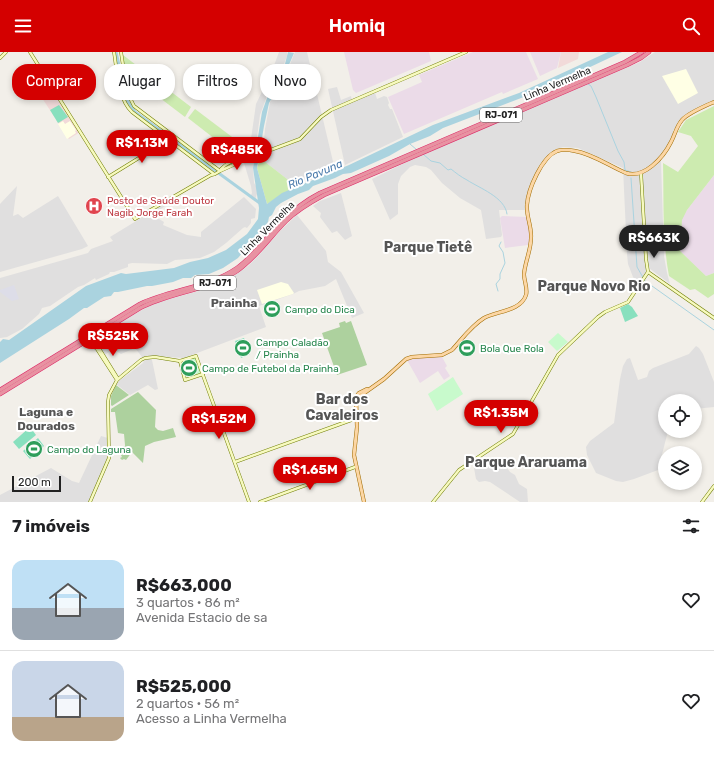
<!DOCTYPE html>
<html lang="pt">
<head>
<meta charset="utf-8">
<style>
  :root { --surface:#fff; --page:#f6f6f6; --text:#202124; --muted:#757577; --line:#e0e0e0; --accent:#d40000 }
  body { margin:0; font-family:Rubik,sans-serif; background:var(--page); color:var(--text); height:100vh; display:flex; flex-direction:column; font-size:15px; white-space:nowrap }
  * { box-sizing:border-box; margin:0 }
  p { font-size:13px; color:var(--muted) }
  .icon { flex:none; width:22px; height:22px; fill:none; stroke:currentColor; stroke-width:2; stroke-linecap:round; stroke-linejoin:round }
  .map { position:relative; height:450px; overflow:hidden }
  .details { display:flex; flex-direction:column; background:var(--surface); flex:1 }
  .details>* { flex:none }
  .top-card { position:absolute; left:12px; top:12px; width:400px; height:36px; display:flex; gap:8px }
  .fabs { position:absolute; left:658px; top:342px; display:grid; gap:8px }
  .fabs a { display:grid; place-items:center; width:44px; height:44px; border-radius:50%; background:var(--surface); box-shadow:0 2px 6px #0003; font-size:20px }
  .scale { position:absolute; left:12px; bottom:10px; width:49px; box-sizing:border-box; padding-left:4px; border:2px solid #222; border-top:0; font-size:11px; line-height:14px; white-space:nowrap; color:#222; -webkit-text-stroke:3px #fff; paint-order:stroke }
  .price { position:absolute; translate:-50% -34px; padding:0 9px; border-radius:14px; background:var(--accent); color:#fff; font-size:13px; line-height:26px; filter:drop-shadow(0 1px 2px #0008) }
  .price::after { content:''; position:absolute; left:50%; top:24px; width:12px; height:9px; margin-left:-6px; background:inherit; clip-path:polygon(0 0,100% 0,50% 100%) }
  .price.current { background:#222; color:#fff }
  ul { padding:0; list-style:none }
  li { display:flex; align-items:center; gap:12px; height:100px; padding:0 12px }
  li+li { border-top:1px solid var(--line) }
  li span { display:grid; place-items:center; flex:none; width:112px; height:80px; border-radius:12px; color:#555 }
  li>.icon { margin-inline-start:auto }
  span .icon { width:48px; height:48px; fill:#fffc; stroke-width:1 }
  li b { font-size:17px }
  h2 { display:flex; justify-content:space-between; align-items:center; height:48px; padding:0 12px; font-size:17px }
  .pill { padding:0 14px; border-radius:16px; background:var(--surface); box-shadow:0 2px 6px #0003; font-size:14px; line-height:36px }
  .pill.current { background:var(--accent); color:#fff }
  header { display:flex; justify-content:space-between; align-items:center; height:52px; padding:0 12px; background:var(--accent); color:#fff; font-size:18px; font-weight:600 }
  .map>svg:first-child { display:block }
  .residential { fill:#e0dfdf }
  .commercial { fill:#f2dad9 }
  .industrial { fill:#ebdbe8 }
  .education { fill:#ffffe5 }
  .grass { fill:#cdebb0 }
  .forest { fill:#add19e }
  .park { fill:#c8facc }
  .pitch { fill:#88e0be }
  .plaza { fill:#dddde8 }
  .water { fill:#aad3df }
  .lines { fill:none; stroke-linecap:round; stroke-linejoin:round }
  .stream { stroke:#aad3df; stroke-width:1 }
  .river { stroke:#aad3df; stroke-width:3 }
  .secondary-casing { stroke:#707d05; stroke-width:3.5 }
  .primary-casing { stroke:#a06b00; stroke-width:4 }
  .highway-casing { stroke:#dc2a67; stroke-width:4.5 }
  .secondary { stroke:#f7fabf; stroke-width:2.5 }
  .primary { stroke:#fcd6a4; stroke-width:3 }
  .highway { stroke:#e892a2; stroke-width:3.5 }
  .labels { text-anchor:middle; stroke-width:4; stroke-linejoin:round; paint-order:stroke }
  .shield { fill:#fff; stroke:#646464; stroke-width:1 }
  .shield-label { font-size:9px; font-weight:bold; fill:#222 }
  .street-label { font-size:10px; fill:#222; stroke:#fff }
  .health-label { font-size:10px; fill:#be3a42; stroke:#fff; text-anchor:start }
  .leisure-label { font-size:10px; fill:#27864d; stroke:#fff; text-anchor:start }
  .water-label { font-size:11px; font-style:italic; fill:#4a7aab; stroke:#fff }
  .quarter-label { font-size:12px; font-weight:bold; fill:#555; stroke:#fff }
  .district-label { font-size:14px; font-weight:bold; fill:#555; stroke:#fff }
</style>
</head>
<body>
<header><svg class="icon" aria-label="menu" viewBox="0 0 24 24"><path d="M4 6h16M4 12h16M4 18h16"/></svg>Homiq<svg class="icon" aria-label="search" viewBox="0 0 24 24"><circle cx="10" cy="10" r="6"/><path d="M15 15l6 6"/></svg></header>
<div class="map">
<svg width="714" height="450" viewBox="0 0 714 450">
  <rect width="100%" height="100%" fill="#f2efe9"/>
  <g class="residential">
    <polygon points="279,0 287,0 287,4 284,12 267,44 260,63 253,115 254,131 258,137 257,142 255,148 250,145 252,141 251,134 244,111 250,94 256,52 272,19"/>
    <polygon points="295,0 307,0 335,118 296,134 260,106 263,100 265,77 270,50 288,17"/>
    <polygon points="655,0 714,0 714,48 683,64 673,79 674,84 660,105 661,109 664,204 667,221 670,232 649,216 639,232 633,225 628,212 627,202 623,116 578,96 563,95 556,97 545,106 532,131 526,158 499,158 502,183 501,185 486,187 481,158 460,146 442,131 431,118 426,115 415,113 410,115 401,124 398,132 398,162 390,168 372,127 431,98 640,10"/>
    <polygon points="337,35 341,48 351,44 352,49 375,41 377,47 384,44 387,45 389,51 388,53 390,57 392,57 403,85 345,113 328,37"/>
    <polygon points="17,134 13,164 18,162 23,166 58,144 88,194 82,197 0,220 0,152"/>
    <polygon points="341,141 352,184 345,188 337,179 332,181 320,165 321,161 313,154 320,149"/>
    <polygon points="244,145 256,157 255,166 251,167 251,171 247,176 245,175 243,176 226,191 214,200 200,206 175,208 167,212 132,211 128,212 128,215 114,220 110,220 109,222 96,228 95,226 84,233 78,235 50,254 42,256 39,262 22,277 7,285 0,286 0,226 88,201 91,197 113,189 110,185 164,152 165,154 154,162 154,164 164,170 163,173 187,183 201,185 201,180"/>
    <polygon points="297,163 326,199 328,210 341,220 364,261 352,266 336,227 325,234 299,239 293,242 259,254 266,275 184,306 154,304 142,305 135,296 121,302 113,297 105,303 94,289 97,284 116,272 155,251 216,234 226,229 248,214 259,203 282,177"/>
    <polygon points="696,294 699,296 703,302 714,330 714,355 695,357 695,349 665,349 665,379 668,379 658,418 634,427 623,430 616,429 596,421 587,403 586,395 590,389 614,371 620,327 623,314 627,307 630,306 638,328 647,325 649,319 653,316 689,302"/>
    <polygon points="148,307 152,308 158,337 155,338 148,333 130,343 116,332 119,329 143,311 144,309"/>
    <polygon points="101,384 108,386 107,409 90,450 0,450 0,443 51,416 72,429 79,431"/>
    <polygon points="503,410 510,420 515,423 519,432 527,437 528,450 520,450 490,430 485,429 479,430 476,427 474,416"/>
  </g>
  <g class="commercial">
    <polygon points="561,0 579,0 578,7 558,16"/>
    <polygon points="54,39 80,80 69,87 42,46"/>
  </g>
  <g class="industrial">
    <polygon points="344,0 429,0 431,9 356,41 353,38"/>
    <polygon points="473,0 526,0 538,27 503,42 502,40 404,82 388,45 422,30 419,23"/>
    <polygon points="530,0 561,0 557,16 540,24"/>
    <polygon points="714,123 714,221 706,224 680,199 681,168 687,158"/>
    <polygon points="502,164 527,165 530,185 528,193 505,196 500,166"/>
    <polygon points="442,305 447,314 445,316 450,324 444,328 438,319 420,331 407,308 410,306"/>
  </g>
  <g class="education">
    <polygon points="686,17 698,41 678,52 662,24"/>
    <polygon points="63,69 65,72 70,69 76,78 75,79 76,81 67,87 58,72"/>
    <polygon points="281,230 288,232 294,241 293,242 262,252 257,238"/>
  </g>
  <g class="grass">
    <polygon points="123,3 191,55 185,65 127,21 126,22"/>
    <path d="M 714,54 L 714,123 L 687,158 L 682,168 L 680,199 L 706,224 L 714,221 L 714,242 L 708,246 L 695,237 L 690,238 L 669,224 C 662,187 664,149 663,111 L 678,120 L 698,94 L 691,84 L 678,80 L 686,68 Z"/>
    <polygon points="195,57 248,97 238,105 188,66"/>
    <polygon points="260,106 296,134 267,152 257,116"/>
  </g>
  <g class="forest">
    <polygon points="345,269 346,271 351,269 367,313 337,323 322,281 340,275 339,271"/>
    <polygon points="116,333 129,343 112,354 111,353 111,344"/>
    <polygon points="138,340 156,358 155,375 158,378 163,379 173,376 176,385 154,390 145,394 143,411 132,400 126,408 124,407 122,408 120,406 122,405 121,403 124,399 120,395 125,394 125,393 124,382 118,381 115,360 111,360 111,357"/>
  </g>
  <g class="park">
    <polygon points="558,281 568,290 557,299 548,290"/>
    <polygon points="196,305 201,322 188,325 181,309"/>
    <polygon points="453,325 463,342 437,359 428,342"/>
  </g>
  <g class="pitch">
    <polygon points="59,53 68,65 58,71 50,58"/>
    <polygon points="628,252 632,255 638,264 625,270 620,256"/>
    <polygon points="244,286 250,302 241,306 235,289"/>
    <polygon points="30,375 36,383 19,397 13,390"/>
    <polygon points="38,386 44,394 30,407 23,399"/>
  </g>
  <polygon class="plaza" points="14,233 19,247 12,249 0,240 0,238"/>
  <polygon class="water" points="288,0 294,1 282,29 269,51 264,74 257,116 267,152 282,141 296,135 349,113 433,73 519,41 608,0 622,0 537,40 443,76 430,84 410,92 389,104 351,121 343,122 335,126 313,134 309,138 298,142 281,151 276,155 272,163 269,165 268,170 238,206 223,216 209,222 195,223 191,226 183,226 173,230 152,234 147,234 118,240 114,240 111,244 104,245 87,256 84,256 69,267 0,311 0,290 3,287 9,288 86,234 121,221 126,222 174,216 190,210 208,206 226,198 247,182 258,167 259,156 253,116 262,60 267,46 285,12"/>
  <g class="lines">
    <g class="stream">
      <polyline points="582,17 583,28"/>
      <polyline points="588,32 591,34 596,45 618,99 624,110 625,118 631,120"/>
      <polyline points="410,92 417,98"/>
      <path d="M 423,102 L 431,109 L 440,111 L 448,118 L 451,117 C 456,121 461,125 467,128 C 479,136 505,145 507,162"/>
      <polyline points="631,126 637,215 645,229 714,278"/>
      <polyline points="498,239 496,232 500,227 500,222 505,211 503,200 499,194 501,190"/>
    </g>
    <polyline class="river" points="116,0 127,48 135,60 261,152"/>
    <g class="secondary-casing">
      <g id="secondary">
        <polyline points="30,0 135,167 211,123 215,122 220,119 249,106 300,87 321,65 331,58 466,0"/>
        <path d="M 114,0 C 117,18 118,47 132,60 L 214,122"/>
        <polyline points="121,0 127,40 134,54 220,119"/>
        <polyline points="0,6 6,0"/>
        <path d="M 221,117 C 227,110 237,107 247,106"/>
        <polyline points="641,121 646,207 648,220 714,266"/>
        <polyline points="108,125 168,88 173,83"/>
        <polyline points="94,285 93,291 100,298 118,327"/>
        <polyline points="84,291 91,292 97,297 117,328"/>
        <polyline points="180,309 196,304 249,450"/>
        <polyline points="180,309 185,328 203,322"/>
        <polyline points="235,410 357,366"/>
        <polyline points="90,450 109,406 108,350 109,343 117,328 141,308 145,306 155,305 180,309"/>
        <polyline points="260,450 355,415"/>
        <polyline points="433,450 459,418 513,382 558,303 598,265 605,260 628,250 648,220"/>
        <polyline points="702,450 714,434"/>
      </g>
    </g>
    <g class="primary-casing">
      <g id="primary">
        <path d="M 357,352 L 360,344 L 384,327 L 406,307 L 412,305 L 442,303 L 452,298 C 462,287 471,274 484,266 C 497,259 521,259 526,243 C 528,237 524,229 524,222 C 525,210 531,198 531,186 C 532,175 526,164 527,153 C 528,137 542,105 557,99 C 563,97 570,98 575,99 C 593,102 609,114 626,121 C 644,127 663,106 671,90 C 675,83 676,75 682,68 C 688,61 705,54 714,50"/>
        <polyline points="364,450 354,403 357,375 356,345 359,341 367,337"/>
      </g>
    </g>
    <g class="highway-casing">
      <g id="highway">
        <path d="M 0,338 L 140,252 C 171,237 208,236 237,216 C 254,204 265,187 279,172 C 291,160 304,149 320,141 L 581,29 L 625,10 L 642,0"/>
        <path d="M 0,342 L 140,256 C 171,240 207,239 237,219 C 257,205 269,186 286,169 C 297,158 311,150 324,143 L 627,13 L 641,6 L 649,0"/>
      </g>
    </g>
    <use href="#secondary" class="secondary"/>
    <use href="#primary" class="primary"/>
    <use href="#highway" class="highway"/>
  </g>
  <defs>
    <g id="hospital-disc" transform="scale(0.9)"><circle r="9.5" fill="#e0444e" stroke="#fff"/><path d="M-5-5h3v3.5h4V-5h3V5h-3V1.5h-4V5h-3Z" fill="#fff"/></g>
    <g id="stadium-disc" transform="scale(0.9)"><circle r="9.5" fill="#2e9e5b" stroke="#fff"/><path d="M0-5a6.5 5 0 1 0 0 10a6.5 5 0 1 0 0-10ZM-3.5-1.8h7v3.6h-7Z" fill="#fff"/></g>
  </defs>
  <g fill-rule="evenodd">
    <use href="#hospital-disc" x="94" y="154"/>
    <use href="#stadium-disc" x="272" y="257"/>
    <use href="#stadium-disc" x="243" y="296"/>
    <use href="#stadium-disc" x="467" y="296"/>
    <use href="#stadium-disc" x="189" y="316"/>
    <use href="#stadium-disc" x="34" y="397"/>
  </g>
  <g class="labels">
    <g class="shield">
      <rect x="480" y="56" width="42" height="14" rx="3"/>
      <rect x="194" y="224" width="42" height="14" rx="3"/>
    </g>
    <g class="shield-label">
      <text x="501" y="66">RJ-071</text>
      <text x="215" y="234">RJ-071</text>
    </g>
    <g class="street-label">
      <text transform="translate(557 31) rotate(-23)" y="4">Linha Vermelha</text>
      <text transform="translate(267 176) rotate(-45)" y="4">Linha Vermelha</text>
    </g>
    <g class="health-label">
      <text x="107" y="152">Posto de Saúde Doutor<tspan x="107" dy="12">Nagib Jorge Farah</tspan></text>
    </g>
    <g class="leisure-label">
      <text x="285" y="261">Campo do Dica</text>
      <text x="256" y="294">Campo Caladão<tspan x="256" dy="12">/ Prainha</tspan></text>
      <text x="480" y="300">Bola Que Rola</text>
      <text x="202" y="320">Campo de Futebol da Prainha</text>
      <text x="47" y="401">Campo do Laguna</text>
    </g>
    <g class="water-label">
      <text transform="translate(315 122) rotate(-23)" y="4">Rio Pavuna</text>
    </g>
    <g class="quarter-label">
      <text x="234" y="255">Prainha</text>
      <text x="46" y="364">Laguna e<tspan x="46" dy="14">Dourados</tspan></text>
    </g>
    <g class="district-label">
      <text x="428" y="200">Parque Tietê</text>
      <text x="594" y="239">Parque Novo Rio</text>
      <text x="342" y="352">Bar dos<tspan x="342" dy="16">Cavaleiros</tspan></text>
      <text x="526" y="415">Parque Araruama</text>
    </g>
  </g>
</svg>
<div class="fabs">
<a><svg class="icon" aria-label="locate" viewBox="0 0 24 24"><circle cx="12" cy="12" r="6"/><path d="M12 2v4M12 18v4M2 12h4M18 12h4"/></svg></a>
<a><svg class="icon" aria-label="layers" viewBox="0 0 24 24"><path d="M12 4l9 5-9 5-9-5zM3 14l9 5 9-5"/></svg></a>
</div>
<div class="scale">200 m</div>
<b class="price" style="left:142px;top:112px">R$1.13M</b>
<b class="price" style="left:237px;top:119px">R$485K</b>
<b class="price current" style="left:654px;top:207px">R$663K</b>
<b class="price" style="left:113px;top:305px">R$525K</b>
<b class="price" style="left:501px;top:382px">R$1.35M</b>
<b class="price" style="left:219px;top:388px">R$1.52M</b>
<b class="price" style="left:310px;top:439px">R$1.65M</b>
<div class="top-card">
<a class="pill current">Comprar</a>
<a class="pill">Alugar</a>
<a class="pill">Filtros</a>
<a class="pill">Novo</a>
</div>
</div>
<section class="details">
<h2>7 imóveis<svg class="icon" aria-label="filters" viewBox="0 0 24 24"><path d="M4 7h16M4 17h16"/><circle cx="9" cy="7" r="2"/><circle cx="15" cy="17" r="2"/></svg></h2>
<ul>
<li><span style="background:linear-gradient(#bfe0f5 60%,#9aa5b1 0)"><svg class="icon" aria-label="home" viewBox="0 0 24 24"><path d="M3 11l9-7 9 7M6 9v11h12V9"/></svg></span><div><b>R$663,000</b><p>3 quartos · 86 m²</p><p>Avenida Estacio de sa</p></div><svg class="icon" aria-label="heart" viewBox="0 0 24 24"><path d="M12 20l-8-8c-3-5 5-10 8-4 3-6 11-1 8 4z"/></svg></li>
<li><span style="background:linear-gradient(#c9d6e8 70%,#b9a48a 0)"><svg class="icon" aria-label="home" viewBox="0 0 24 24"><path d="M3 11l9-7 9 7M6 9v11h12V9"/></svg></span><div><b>R$525,000</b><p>2 quartos · 56 m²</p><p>Acesso a Linha Vermelha</p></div><svg class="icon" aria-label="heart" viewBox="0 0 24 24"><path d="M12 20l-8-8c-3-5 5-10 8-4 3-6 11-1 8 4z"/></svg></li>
</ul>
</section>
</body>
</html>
